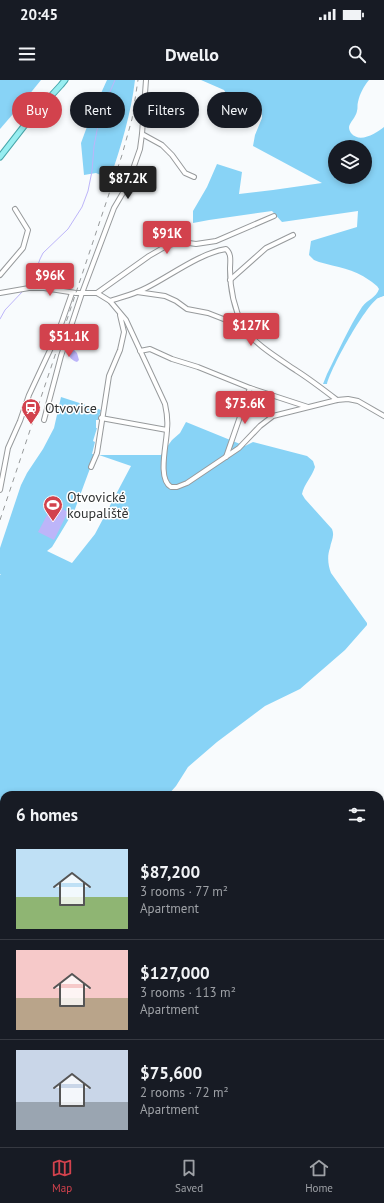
<!DOCTYPE html>
<html lang="en">
<head>
<meta charset="utf-8">
<style>
  :root { --surface:#171b24; --page:#242831; --text:#f1f3f6; --muted:#9ea1a6; --line:#363941; --accent:#d2424d }
  body { margin:0; font-family:"PT Sans",sans-serif; background:var(--page); color:var(--text); height:100vh; display:flex; flex-direction:column; font-size:15px; white-space:nowrap }
  * { box-sizing:border-box; margin:0 }
  p { font-size:13px; color:var(--muted) }
  .icon { flex:none; width:22px; height:22px; fill:none; stroke:currentColor; stroke-width:2; stroke-linecap:round; stroke-linejoin:round }
  .map { position:relative; flex:1; overflow:hidden }
  .side { position:absolute; left:0px; top:711px; width:384px; height:356px; display:flex; flex-direction:column; background:var(--surface); border-radius:12px 12px 0 0; box-shadow:0 2px 6px #0003 }
  .side>* { flex:none }
  .guide { position:absolute; left:12px; top:12px; width:360px; height:36px; display:flex; gap:8px }
  .controls { position:absolute; left:328px; top:60px; display:grid; gap:8px }
  .controls a { display:grid; place-items:center; width:44px; height:44px; border-radius:50%; background:var(--surface); box-shadow:0 2px 6px #0003; font-size:20px }
  .price { position:absolute; translate:-50% -34px; padding:0 9px; border-radius:4px; background:var(--accent); color:#fff; font-size:13px; line-height:26px; filter:drop-shadow(0 1px 2px #0008) }
  .price::after { content:''; position:absolute; left:50%; top:24px; width:12px; height:9px; margin-left:-6px; background:inherit; clip-path:polygon(0 0,100% 0,50% 100%) }
  .price.current { background:#222; color:#fff }
  ul { padding:0; list-style:none }
  li { display:flex; align-items:center; gap:12px; height:100px; padding:0 16px }
  li+li { border-top:1px solid var(--line) }
  li span { display:grid; place-items:center; flex:none; width:112px; height:80px; border-radius:0px; color:#555 }
  li>.icon { margin-inline-start:auto }
  span .icon { width:48px; height:48px; fill:#fffc; stroke-width:1 }
  li b { font-size:17px }
  h2 { display:flex; justify-content:space-between; align-items:center; height:48px; padding:0 16px; font-size:17px }
  .pill { padding:0 14px; border-radius:18px; background:var(--surface); box-shadow:0 2px 6px #0003; font-size:14px; line-height:36px }
  .pill.current { background:var(--accent); color:#fff }
  .status { display:flex; justify-content:space-between; align-items:center; height:28px; padding:0 20px; background:var(--surface); direction:ltr }
  .status svg { height:11px; fill:currentColor }
  header { display:flex; justify-content:space-between; align-items:center; height:52px; padding:0 16px; background:var(--surface); font-size:18px; font-weight:600 }
  .dock { display:flex; justify-content:space-around; align-items:center; height:56px; border-top:1px solid var(--line); background:var(--surface); font-size:11px; color:var(--muted) }
  .dock a { display:grid; justify-items:center; gap:2px }
  .dock .current { color:var(--accent) }
  .map>svg:first-child { display:block }
  .green { fill:#88d3f6; fill-rule:evenodd }
  .water { fill:#bdb5f9 }
  .lines { fill:none; stroke-linecap:round; stroke-linejoin:round }
  .stream { stroke:#bdb5f9; stroke-width:1 }
  .minor-casing { stroke:#979a9c; stroke-width:6 }
  .major-casing { stroke:#48a6aa; stroke-width:7 }
  .minor { stroke:#fff; stroke-width:4 }
  .major { stroke:#98eef1; stroke-width:5 }
  .rail { stroke:#979a9b; stroke-width:1; stroke-dasharray:5 5; stroke-linecap:butt }
  .labels { text-anchor:middle; stroke-width:3; stroke-linejoin:round; paint-order:stroke }
  .poi-label { font-size:14px; fill:#343636; stroke:#fff; text-anchor:start }
</style>
</head>
<body>
<div class="status"><b>20:45</b><svg viewBox="0 0 49 12"><path d="M0 12V9h3v3zM5 12V6h3v6zM10 12V3h3v9zM15 12V0h3v12zM26 1h20v11H26zM47 4h2v5h-2z"/></svg></div>
<header><svg class="icon" aria-label="menu" viewBox="0 0 24 24"><path d="M4 6h16M4 12h16M4 18h16"/></svg>Dwello<svg class="icon" aria-label="search" viewBox="0 0 24 24"><circle cx="10" cy="10" r="6"/><path d="M15 15l6 6"/></svg></header>
<div class="map">
<svg width="384" height="1067" viewBox="0 0 384 1067">
  <rect width="100%" height="100%" fill="#f8fbfd"/>
  <g class="green">
    <polygon points="0,0 41,0 19,27 0,49"/>
    <path d="M 107,0 L 135,0 C 131,34 121,66 110,99 L 96,93 L 84,95 L 81,63 L 92,33 Z"/>
    <path d="M 201,0 L 369,0 C 364,6 360,13 358,22 C 357,25 358,28 357,31 C 356,37 350,42 349,47 C 349,50 350,51 351,53 C 360,64 376,53 384,47 L 384,216 C 383,216 379,218 378,218 C 364,228 332,286 327,304 L 323,304 L 327,294 C 338,272 349,247 362,227 C 368,219 376,218 379,209 C 377,205 373,203 369,200 C 354,189 337,187 319,182 L 314,180 L 309,175 L 311,161 L 357,147 L 358,131 L 282,142 L 272,131 L 209,140 L 193,143 L 193,131 L 207,107 L 217,84 L 242,92 L 239,114 L 273,110 L 322,103 L 253,66 L 255,55 L 262,38 L 262,30 C 250,15 246,14 227,15 L 224,10 ZM 335,67 L 365,67 L 365,97 L 335,97 Z"/>
    <path d="M 61,317 L 101,330 L 98,340 L 96,340 L 96,348 L 97,348 L 93,361 L 95,362 L 92,374 L 94,374 L 92,383 L 75,429 L 52,467 L 47,471 L 72,483 L 95,454 L 131,386 L 99,375 L 161,375 L 172,360 L 180,353 L 186,342 L 245,366 L 253,362 L 307,376 L 313,381 L 315,387 C 312,397 304,404 302,414 L 305,419 L 332,449 C 335,456 331,461 330,468 C 327,476 328,485 331,493 L 367,543 L 367,545 L 345,570 L 300,609 L 265,626 L 217,662 L 188,687 L 176,706 L 168,715 L 4,715 L 4,1063 L 45,1063 L 40,1067 L 0,1067 L 0,495 L 1,495 L 0,494 L 0,468 L 21,405 L 27,393 L 43,369 L 54,348 Z"/>
  </g>
  <g class="water">
    <path d="M 70,266 L 77,273 L 79,280 L 77,282 C 71,281 66,273 67,268 Z"/>
    <polygon points="53,424 68,432 54,460 38,452"/>
  </g>
  <g class="lines">
    <g class="stream">
      <polyline points="27,207 34,196 40,179 43,173 68,149 82,127 88,111 92,91 94,66 100,35 115,0"/>
      <polyline points="0,239 5,230 23,211"/>
    </g>
    <g class="minor-casing">
      <g id="minor">
        <polyline points="145,20 196,35"/>
        <polyline points="142,54 162,65 172,75 185,93 194,97"/>
        <polyline points="0,195 23,168 28,150 15,129"/>
        <polyline points="230,200 266,168 293,155"/>
        <polyline points="137,212 165,216 176,221 187,229 208,233 244,247"/>
        <path d="M 0,213 L 29,208 L 44,208 L 76,213 L 97,213 L 110,221 L 126,240 L 165,324 C 167,333 168,341 167,349 C 167,363 157,399 171,407 L 177,407 L 187,403 L 239,368 L 260,346 L 273,336 L 337,320 L 348,319 L 358,321 L 384,336"/>
        <polyline points="97,213 149,176 168,165 182,162 196,164 216,161 274,136"/>
        <path d="M 110,221 C 122,217 135,214 146,208 C 170,196 200,173 226,169 C 232,174 230,182 230,189 C 230,208 234,228 243,246 C 252,263 281,280 297,291 C 311,300 324,310 337,320"/>
        <polyline points="140,271 150,269 172,279 198,287 250,308 308,327"/>
        <polyline points="101,338 167,350"/>
        <polyline points="44,340 61,276 82,213 114,128 127,106 140,69 142,54 146,0"/>
        <polyline points="226,377 250,308"/>
        <polyline points="91,387 97,373 109,296 120,270 124,252 120,235"/>
        <polyline points="0,410 8,368 20,341 29,315 58,253 72,213"/>
        <polyline points="380,884 384,881"/>
        <polyline points="257,1067 259,1063"/>
      </g>
    </g>
    <g class="major-casing">
      <polyline id="major" points="0,77 28,41 61,5 65,0"/>
    </g>
    <use href="#minor" class="minor"/>
    <use href="#major" class="major"/>
    <polyline class="rail" points="0,440 122,75 132,39 138,0"/>
  </g>
  <defs>
    <g id="station-pin" transform="scale(1)"><path d="M0 17L-7.5 6A9.5 9.5 0 1 1 7.5 6Z" fill="#d2424d" stroke="#fff"/><path d="M-3-6H3Q5-6 5-4V2Q5 4 3 4L4.5 6H3L1.5 4h-3L-3 6H-4.5L-3 4Q-5 4-5 2V-4Q-5-6-3-6ZM-3.5-4v3h7v-3ZM-3.5 1v1.5H-2V1ZM2 1v1.5H3.5V1Z" fill="#fff"/></g>
    <g id="stadium-pin" transform="scale(1)"><path d="M0 17L-7.5 6A9.5 9.5 0 1 1 7.5 6Z" fill="#d2424d" stroke="#fff"/><path d="M0-5a6.5 5 0 1 0 0 10a6.5 5 0 1 0 0-10ZM-3.5-1.8h7v3.6h-7Z" fill="#fff"/></g>
  </defs>
  <g fill-rule="evenodd">
    <use href="#station-pin" x="31" y="328"/>
    <use href="#stadium-pin" x="53" y="425"/>
  </g>
  <g class="labels">
    <g class="poi-label">
      <text x="45" y="333">Otvovice</text>
      <text x="67" y="422">Otvovické<tspan x="67" dy="16">koupaliště</tspan></text>
    </g>
  </g>
</svg>
<div class="controls">
<a><svg class="icon" aria-label="layers" viewBox="0 0 24 24"><path d="M12 4l9 5-9 5-9-5zM3 14l9 5 9-5"/></svg></a>
</div>
<b class="price current" style="left:128px;top:120px">$87.2K</b>
<b class="price" style="left:167px;top:175px">$91K</b>
<b class="price" style="left:50px;top:217px">$96K</b>
<b class="price" style="left:251px;top:267px">$127K</b>
<b class="price" style="left:69px;top:278px">$51.1K</b>
<b class="price" style="left:245px;top:345px">$75.6K</b>
<div class="guide">
<a class="pill current">Buy</a>
<a class="pill">Rent</a>
<a class="pill">Filters</a>
<a class="pill">New</a>
</div>
<section class="side">
<h2>6 homes<svg class="icon" aria-label="filters" viewBox="0 0 24 24"><path d="M4 7h16M4 17h16"/><circle cx="9" cy="7" r="2"/><circle cx="15" cy="17" r="2"/></svg></h2>
<ul>
<li><span style="background:linear-gradient(#bfe0f5 60%,#8fb573 0)"><svg class="icon" aria-label="home" viewBox="0 0 24 24"><path d="M3 11l9-7 9 7M6 9v11h12V9"/></svg></span><div><b>$87,200</b><p>3 rooms · 77 m²</p><p>Apartment</p></div></li>
<li><span style="background:linear-gradient(#f6c9c9 60%,#b9a48a 0)"><svg class="icon" aria-label="home" viewBox="0 0 24 24"><path d="M3 11l9-7 9 7M6 9v11h12V9"/></svg></span><div><b>$127,000</b><p>3 rooms · 113 m²</p><p>Apartment</p></div></li>
<li><span style="background:linear-gradient(#c9d6e8 65%,#9aa5b1 0)"><svg class="icon" aria-label="home" viewBox="0 0 24 24"><path d="M3 11l9-7 9 7M6 9v11h12V9"/></svg></span><div><b>$75,600</b><p>2 rooms · 72 m²</p><p>Apartment</p></div></li>
</ul>
</section>
</div>
<nav class="dock">
<a class="current"><svg class="icon" aria-label="map" viewBox="0 0 24 24"><path d="M3 6l6-2 6 2 6-2v14l-6 2-6-2-6 2zM9 4v14M15 6v14"/></svg>Map</a>
<a><svg class="icon" aria-label="saved" viewBox="0 0 24 24"><path d="M7 4h10v16l-5-4-5 4z"/></svg>Saved</a>
<a><svg class="icon" aria-label="home" viewBox="0 0 24 24"><path d="M3 11l9-7 9 7M6 9v11h12V9"/></svg>Home</a>
</nav>
</body>
</html>
